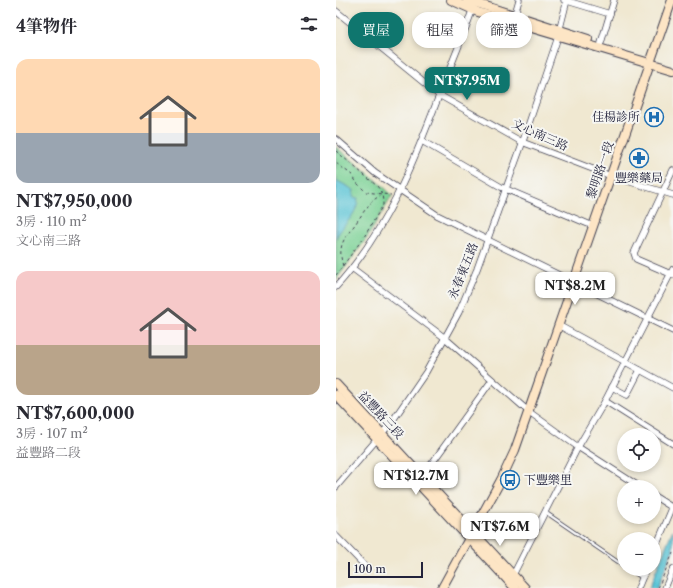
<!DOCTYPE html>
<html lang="zh-TW">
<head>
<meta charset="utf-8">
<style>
  :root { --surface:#fff; --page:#f2f2f3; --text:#2b2b33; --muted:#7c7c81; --accent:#0f766e }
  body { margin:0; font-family:"Libre Caslon Text","Noto Serif TC",serif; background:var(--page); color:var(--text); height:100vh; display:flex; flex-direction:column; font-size:15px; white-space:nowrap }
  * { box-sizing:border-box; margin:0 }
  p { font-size:13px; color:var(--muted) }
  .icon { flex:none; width:22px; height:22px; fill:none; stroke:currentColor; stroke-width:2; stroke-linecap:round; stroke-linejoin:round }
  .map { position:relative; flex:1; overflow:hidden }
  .sheet { display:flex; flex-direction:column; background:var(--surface); width:336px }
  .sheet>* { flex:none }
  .guide { position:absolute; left:12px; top:12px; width:265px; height:36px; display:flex; gap:8px }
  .controls { position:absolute; left:281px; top:428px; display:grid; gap:8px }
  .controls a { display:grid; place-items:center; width:44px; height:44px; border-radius:50%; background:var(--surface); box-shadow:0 2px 6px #0003; font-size:20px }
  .scale { position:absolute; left:12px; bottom:10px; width:75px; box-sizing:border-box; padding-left:4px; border:2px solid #22223b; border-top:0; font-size:11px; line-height:14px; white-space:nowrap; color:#22223b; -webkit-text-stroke:3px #f6f6f2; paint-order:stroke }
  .price { position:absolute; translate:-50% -34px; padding:0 9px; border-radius:8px; background:#fff; color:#222; font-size:13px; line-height:26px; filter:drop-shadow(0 1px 2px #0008) }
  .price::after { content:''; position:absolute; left:50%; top:24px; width:12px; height:9px; margin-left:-6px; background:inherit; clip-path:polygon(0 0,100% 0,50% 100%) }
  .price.active { background:var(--accent); color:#fff }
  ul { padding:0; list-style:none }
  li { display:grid; align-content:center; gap:8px; height:212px; padding:0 16px }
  li span { display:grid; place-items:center; height:124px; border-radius:12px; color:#555 }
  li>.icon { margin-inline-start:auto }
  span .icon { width:72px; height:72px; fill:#fffc; stroke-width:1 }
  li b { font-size:17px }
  h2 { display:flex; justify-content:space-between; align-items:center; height:48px; padding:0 16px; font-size:17px }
  .chip { padding:0 14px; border-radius:16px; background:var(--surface); box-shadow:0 2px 6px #0003; font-size:14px; line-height:36px }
  .chip.active { background:var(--accent); color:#fff }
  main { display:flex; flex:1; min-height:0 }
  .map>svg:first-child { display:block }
  .green { fill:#7dd296; stroke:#507a68 }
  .water { fill:#5ac4d6; stroke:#3e7388 }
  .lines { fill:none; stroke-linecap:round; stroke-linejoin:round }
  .lane-casing { stroke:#414052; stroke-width:4 }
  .street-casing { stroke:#414052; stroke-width:7 }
  .secondary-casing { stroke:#414052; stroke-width:10 }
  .path { stroke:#414052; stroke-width:1; stroke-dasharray:3 3; stroke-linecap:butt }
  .lane { stroke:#fff; stroke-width:2.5 }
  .street { stroke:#fff; stroke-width:5.5 }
  .secondary { stroke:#fde5c5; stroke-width:8 }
  .labels { text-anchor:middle; stroke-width:4; stroke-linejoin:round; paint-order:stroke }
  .poi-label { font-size:12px; fill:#22223b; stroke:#f6f6f2; text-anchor:end }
  .street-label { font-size:12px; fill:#22223b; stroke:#f6f6f2 }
</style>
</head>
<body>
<main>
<section class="sheet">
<h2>4筆物件<svg class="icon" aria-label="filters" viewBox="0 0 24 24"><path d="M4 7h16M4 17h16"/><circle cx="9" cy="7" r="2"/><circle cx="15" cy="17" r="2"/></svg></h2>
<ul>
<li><span style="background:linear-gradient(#ffd9b3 60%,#9aa5b1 0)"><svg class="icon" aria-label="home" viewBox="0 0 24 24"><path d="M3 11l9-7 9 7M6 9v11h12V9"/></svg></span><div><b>NT$7,950,000</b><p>3房 · 110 m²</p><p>文心南三路</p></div></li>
<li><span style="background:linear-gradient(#f6c9c9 60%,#b9a48a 0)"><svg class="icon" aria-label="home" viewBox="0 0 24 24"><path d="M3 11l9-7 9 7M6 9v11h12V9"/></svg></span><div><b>NT$7,600,000</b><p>3房 · 107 m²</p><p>益豐路二段</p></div></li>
</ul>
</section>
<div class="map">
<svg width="337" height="588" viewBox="0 0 337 588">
  <rect width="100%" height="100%" fill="#f6f6f2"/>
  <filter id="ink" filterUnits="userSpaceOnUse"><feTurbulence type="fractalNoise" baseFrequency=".025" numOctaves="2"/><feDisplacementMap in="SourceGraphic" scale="8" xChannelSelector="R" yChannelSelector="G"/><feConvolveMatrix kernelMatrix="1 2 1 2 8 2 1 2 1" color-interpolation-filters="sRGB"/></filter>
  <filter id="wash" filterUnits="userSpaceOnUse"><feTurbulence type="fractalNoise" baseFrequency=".012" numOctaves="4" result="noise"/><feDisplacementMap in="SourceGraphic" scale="16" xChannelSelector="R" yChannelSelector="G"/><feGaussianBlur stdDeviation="0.9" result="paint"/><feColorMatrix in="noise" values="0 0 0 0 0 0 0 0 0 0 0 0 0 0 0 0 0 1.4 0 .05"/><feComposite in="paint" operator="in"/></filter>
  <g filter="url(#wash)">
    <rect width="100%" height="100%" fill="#f0e8d1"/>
    <path class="green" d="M 0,147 C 8,154 55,191 56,196 L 31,238 L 0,280 Z"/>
    <g class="water">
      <path d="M 0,180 L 18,190 L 17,197 L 22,198 C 22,215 7,224 0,238 Z"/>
      <polygon points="337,529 337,550 321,588 313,588"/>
    </g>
  </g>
  <g filter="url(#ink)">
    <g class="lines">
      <g class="lane-casing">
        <g id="lane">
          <polyline points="209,512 288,566"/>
          <polyline points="293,569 306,578"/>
        </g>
      </g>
      <g class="street-casing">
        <g id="street">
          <polyline points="228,0 274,14"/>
          <polyline points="0,11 103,95 186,142 275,176 337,195"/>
          <polyline points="178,17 183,0"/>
          <polyline points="265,43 278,0"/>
          <polyline points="0,139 39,173 101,215 337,331"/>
          <polyline points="86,141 165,187 257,226"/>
          <polyline points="337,170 298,253 300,259 337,275"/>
          <polyline points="16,268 109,338 192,411 242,447 304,487"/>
          <path d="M 0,287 C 50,232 78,162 104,93 C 115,65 127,37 137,8"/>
          <polyline points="222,325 337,388"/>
          <polyline points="276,387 291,395 304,370"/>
          <polyline points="269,401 337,444"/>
          <polyline points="86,477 156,380"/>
          <polyline points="0,487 55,423 90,372 123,312 141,269 186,144 221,40 231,0"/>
          <polyline points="318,496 337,508"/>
          <polyline points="0,536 30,567"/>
          <polyline points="318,551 337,506"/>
          <polyline points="177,575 242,447 269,401 337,269"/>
          <polyline points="302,588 310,569"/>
          <polyline points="329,588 337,569"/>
        </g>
      </g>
      <g class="secondary-casing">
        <g id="secondary">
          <polyline points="115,0 142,12 337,70"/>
          <polyline points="131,0 252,39"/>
          <polyline points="0,384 189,588"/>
          <polyline points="0,395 179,588"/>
          <polyline points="106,588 165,480 179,450 336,0"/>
        </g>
      </g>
      <g class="path">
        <path d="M 0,151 L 41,186 C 46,192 47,197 47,205 L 28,237 L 0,275"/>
        <polyline points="0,163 16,175 21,183 30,192 55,195"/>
        <path d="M 7,266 C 0,242 11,237 22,220 C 30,209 33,202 45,195"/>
        <polyline points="318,564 321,555"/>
        <polyline points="322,588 337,553"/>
      </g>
      <use href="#lane" class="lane"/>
      <use href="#street" class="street"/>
      <use href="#secondary" class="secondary"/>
    </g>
  </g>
  <defs>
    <g id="hospital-ring" transform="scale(1)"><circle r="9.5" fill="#f6f6f2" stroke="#1f6fb2" stroke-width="1.5"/><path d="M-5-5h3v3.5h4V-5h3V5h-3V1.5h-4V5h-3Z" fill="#1f6fb2"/></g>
    <g id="pharmacy-ring" transform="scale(1)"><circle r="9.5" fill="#f6f6f2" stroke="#1f6fb2" stroke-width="1.5"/><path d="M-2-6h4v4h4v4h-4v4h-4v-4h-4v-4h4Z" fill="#1f6fb2"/></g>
    <g id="bus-ring" transform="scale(1)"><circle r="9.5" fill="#f6f6f2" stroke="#1f6fb2" stroke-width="1.5"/><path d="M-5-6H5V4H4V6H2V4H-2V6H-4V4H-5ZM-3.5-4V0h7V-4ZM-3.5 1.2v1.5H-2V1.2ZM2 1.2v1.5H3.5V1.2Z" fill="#1f6fb2"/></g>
  </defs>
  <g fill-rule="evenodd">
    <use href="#hospital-ring" x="318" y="117"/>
    <use href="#pharmacy-ring" x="303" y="158"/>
    <use href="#bus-ring" x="174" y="480"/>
  </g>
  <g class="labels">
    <g class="poi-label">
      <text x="304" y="121">佳楊診所</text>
      <text x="303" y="182" text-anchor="middle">豐樂藥局</text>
      <text x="188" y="484" text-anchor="start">下豐樂里</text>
    </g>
    <g class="street-label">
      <text transform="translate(204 135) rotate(24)" y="4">文心南三路</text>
      <text transform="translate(264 170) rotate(-71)" y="4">黎明路一段</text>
      <text transform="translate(127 271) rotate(-68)" y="4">永春東五路</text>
      <text transform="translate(45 415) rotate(47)" y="4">益豐路三段</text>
    </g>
  </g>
</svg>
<div class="controls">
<a><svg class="icon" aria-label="locate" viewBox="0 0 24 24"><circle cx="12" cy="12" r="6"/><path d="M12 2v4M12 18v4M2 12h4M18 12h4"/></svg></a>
<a>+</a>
<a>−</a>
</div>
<div class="scale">100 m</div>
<b class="price active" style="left:131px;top:101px">NT$7.95M</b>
<b class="price" style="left:239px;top:306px">NT$8.2M</b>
<b class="price" style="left:80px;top:496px">NT$12.7M</b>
<b class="price" style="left:164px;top:547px">NT$7.6M</b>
<div class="guide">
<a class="chip active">買屋</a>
<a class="chip">租屋</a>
<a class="chip">篩選</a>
</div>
</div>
</main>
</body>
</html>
